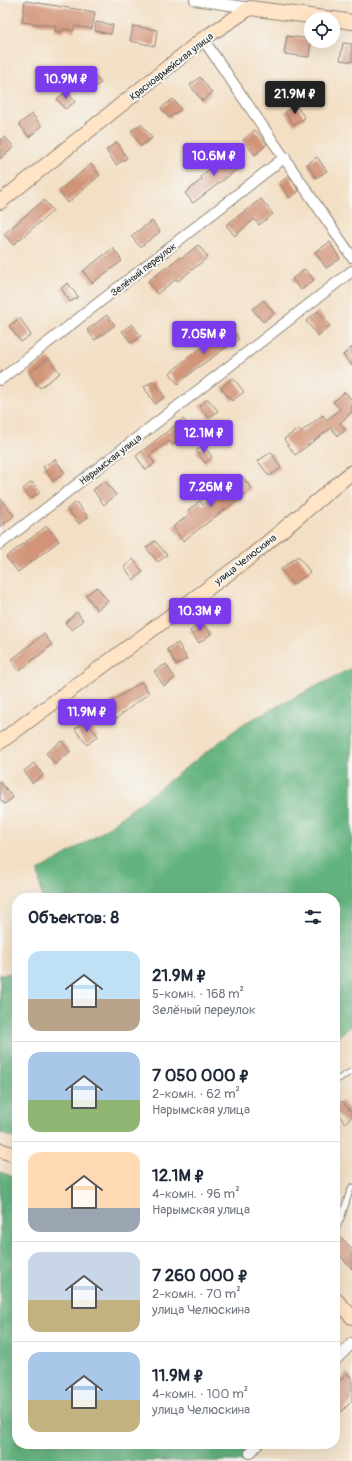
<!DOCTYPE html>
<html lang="ru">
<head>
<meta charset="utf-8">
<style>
  :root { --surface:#fff; --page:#f6f6f7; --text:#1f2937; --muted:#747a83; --line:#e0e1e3; --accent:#7c3aed }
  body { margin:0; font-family:Pangolin,sans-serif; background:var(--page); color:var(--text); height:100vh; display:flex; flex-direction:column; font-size:15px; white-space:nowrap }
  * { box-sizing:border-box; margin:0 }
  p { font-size:13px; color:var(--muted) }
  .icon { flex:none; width:22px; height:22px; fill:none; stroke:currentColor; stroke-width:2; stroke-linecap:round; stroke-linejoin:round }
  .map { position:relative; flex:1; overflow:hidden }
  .side { position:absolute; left:12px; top:893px; width:328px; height:556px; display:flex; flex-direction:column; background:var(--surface); border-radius:16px; box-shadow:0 4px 16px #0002 }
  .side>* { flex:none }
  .fabs { position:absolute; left:304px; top:12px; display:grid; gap:8px }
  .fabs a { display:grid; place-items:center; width:36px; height:36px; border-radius:50%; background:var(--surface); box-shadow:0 4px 16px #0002; font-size:20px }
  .price { position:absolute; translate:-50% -34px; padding:0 9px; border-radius:4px; background:var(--accent); color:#fff; font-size:13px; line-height:26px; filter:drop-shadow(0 1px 2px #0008) }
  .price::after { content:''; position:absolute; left:50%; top:24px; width:12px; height:9px; margin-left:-6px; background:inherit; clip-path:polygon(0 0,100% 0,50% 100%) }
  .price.on { background:#222; color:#fff }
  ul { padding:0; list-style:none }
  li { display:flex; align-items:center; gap:12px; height:100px; padding:0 16px }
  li+li { border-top:1px solid var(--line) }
  li span { display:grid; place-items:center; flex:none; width:112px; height:80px; border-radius:12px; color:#555 }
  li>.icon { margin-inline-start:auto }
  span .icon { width:48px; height:48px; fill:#fffc; stroke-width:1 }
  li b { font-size:17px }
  h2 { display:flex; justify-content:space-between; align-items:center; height:48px; padding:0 16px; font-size:17px }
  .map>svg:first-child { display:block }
  .forest { fill:#63b37f; stroke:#476f55 }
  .building { fill:#d19479 }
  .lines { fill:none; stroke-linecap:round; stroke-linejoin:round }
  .lane-casing { stroke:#8f8578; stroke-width:7 }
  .street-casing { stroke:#8f8578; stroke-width:12 }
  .secondary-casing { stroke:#8f8578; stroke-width:16 }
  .lane { stroke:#fff; stroke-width:5 }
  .street { stroke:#fff; stroke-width:10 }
  .secondary { stroke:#ffe4c6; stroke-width:14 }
  .labels { text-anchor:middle; stroke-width:4; stroke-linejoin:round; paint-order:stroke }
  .street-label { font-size:10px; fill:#2b2b2b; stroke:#f6f6f2 }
</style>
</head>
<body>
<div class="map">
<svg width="352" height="1461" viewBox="0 0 352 1461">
  <rect width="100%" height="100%" fill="#f6f6f2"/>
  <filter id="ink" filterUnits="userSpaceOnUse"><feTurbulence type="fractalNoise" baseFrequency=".025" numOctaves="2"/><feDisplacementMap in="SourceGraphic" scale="8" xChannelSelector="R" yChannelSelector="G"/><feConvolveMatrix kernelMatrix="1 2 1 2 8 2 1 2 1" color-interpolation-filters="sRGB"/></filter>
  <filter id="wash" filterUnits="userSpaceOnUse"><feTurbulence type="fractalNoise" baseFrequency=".012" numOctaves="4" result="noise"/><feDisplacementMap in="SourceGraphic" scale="16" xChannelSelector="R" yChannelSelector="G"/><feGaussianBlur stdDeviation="0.9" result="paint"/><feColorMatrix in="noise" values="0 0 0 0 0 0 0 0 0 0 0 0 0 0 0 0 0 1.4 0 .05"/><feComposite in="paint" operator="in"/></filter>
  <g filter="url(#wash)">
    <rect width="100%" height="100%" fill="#f3dfc4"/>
    <g class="forest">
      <polygon points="352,668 352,1026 335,1038 335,898 42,898 38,871 98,835 243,724"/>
      <polygon points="17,972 17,1139 0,1133 0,975"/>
      <polygon points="0,1172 17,1178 17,1444 246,1444 243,1461 0,1461"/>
    </g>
    <g id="blocks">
      <g class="building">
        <polygon points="25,1 95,12 92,29 75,26 74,31 64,29 63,32 55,31 55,26 22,22"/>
        <polygon points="96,22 113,25 111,34 95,31"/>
        <polygon points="133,26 157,30 155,46 130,41"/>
        <polygon points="287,36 311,39 309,57 284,54"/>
        <polygon points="343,43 352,44 352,62 340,60"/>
        <polygon points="93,74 101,83 88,92 81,83"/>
        <polygon points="200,77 212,93 202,101 190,85"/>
        <polygon points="67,91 75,102 65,109 57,99"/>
        <polygon points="173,99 181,109 169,118 161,108"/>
        <polygon points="295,104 305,118 294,125 285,112"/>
        <polygon points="32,114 42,126 29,137 19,124"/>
        <polygon points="141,124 152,138 141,146 131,131"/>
        <polygon points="255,130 267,144 255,155 243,140"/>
        <polygon points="5,137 14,147 0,159 0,141"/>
        <polygon points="117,142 127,158 116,165 106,150"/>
        <polygon points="232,152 243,165 193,203 185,193 202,179 201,177 209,169"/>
        <polygon points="317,157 327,171 316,178 307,164"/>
        <polygon points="91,164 100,175 68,203 59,191"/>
        <polygon points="289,176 299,191 290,198 279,183"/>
        <polygon points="261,199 273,214 259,225 254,219 235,236 226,225"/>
        <polygon points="44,200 53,211 13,245 4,234"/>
        <polygon points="152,221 160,232 140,247 131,236"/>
        <polygon points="330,242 340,259 326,268 315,252"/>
        <polygon points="198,245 208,257 178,281 176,279 157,294 148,281 180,257 182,258"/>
        <polygon points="113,248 122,261 92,283 83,271"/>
        <polygon points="305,269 314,280 301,290 292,279"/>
        <polygon points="68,283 78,297 70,302 61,288"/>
        <polygon points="264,300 274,313 263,322 252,309"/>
        <polygon points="318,311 330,326 318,336 306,321"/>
        <polygon points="107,315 115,325 95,340 87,330"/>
        <polygon points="20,318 31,335 21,342 9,326"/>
        <polygon points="132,324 141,336 131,343 122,331"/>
        <polygon points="231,328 239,339 194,370 178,384 170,373 191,355"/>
        <polygon points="352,347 352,366 343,355"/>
        <polygon points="49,358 60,373 40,388 29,373"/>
        <polygon points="233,378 244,392 232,401 221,388"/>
        <polygon points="153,381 165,397 155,404 144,387"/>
        <polygon points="345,392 352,400 352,412 340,423 346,430 338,436 331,428 295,455 284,439 298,429 301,432 323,415 327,420 340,409 333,402"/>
        <polygon points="208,399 218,411 209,418 199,406"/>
        <polygon points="183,419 192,430 172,445 169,441 149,456 155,463 146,470 136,456"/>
        <polygon points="204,446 212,457 205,463 196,451"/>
        <polygon points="271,452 281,468 269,476 258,461"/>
        <polygon points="55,459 65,473 53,481 43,467"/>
        <polygon points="242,476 252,489 183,541 173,527 191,513 188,510 200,501 203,505"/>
        <polygon points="105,481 116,495 104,505 93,490"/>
        <polygon points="32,482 40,492 31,499 23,489"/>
        <polygon points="0,498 14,516 0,527"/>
        <polygon points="76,502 88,517 79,524 67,509"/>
        <polygon points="47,526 59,541 18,572 6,557"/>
        <polygon points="155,541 167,555 158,562 146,548"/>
        <polygon points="298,556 310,572 293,585 281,569"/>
        <polygon points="133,559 143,572 134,580 124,567"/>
        <polygon points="97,587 108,601 97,610 86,595"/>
        <polygon points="77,612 83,620 72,630 65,623"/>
        <polygon points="202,622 211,634 199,643 190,631"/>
        <polygon points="44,634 52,645 19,671 11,660"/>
        <polygon points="178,643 187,659 176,665 167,649"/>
        <polygon points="166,664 175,678 164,686 154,671"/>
        <polygon points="141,682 149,693 113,721 102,708"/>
        <polygon points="86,721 98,736 87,745 75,729"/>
        <polygon points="62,741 70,752 55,764 46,753"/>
        <polygon points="34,763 43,775 32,783 24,771"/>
        <polygon points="0,781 13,798 4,804 0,799"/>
        <polygon points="342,1101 352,1113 352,1117 345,1123 335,1111 335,1107"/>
        <polygon points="338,1234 352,1249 352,1269 335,1250 335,1235"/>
        <polygon points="347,1373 352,1378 352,1401 335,1418 335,1386"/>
      </g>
    </g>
  </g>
  <g filter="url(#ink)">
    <use href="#blocks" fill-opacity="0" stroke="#8f8578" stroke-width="1"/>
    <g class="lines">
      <g class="lane-casing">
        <g id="lane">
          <polyline points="335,1081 352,1071"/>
          <path d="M 335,1231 C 345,1215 344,1203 352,1187"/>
        </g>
      </g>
      <g class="street-casing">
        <g id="street">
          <polyline points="195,0 250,8"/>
          <polyline points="203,39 352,257"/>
          <polyline points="0,380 285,157"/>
          <polyline points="0,544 352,271"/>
          <polyline points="335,1361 352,1343"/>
          <polyline points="250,1453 258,1444"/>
        </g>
      </g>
      <g class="secondary-casing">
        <g id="secondary">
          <polyline points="333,19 352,22"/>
          <polyline points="0,202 203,39 250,8 332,19"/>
          <polyline points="0,742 249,558 352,472"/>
          <polyline points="0,1150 17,1156"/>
          <polyline points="335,1299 352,1317"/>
        </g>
      </g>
      <use href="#lane" class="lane"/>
      <use href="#street" class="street"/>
      <use href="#secondary" class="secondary"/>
    </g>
  </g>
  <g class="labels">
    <g class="street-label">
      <text transform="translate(171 66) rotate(-38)" y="4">Красноармейская улица</text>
      <text transform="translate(143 269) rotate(-38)" y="4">Зелёный переулок</text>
      <text transform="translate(110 459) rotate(-38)" y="4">Нарымская улица</text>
      <text transform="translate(245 559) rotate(-38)" y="4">улица Челюскина</text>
    </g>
  </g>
</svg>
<div class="fabs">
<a><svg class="icon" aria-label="locate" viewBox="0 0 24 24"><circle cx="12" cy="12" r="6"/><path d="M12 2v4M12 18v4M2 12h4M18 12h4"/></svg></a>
</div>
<b class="price" style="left:66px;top:100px">10.9M ₽</b>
<b class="price on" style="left:295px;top:115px">21.9M ₽</b>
<b class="price" style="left:214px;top:177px">10.6M ₽</b>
<b class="price" style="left:204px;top:355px">7.05M ₽</b>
<b class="price" style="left:204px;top:454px">12.1M ₽</b>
<b class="price" style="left:211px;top:508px">7.26M ₽</b>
<b class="price" style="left:200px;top:632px">10.3M ₽</b>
<b class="price" style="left:87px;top:733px">11.9M ₽</b>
<section class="side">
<h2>Объектов: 8<svg class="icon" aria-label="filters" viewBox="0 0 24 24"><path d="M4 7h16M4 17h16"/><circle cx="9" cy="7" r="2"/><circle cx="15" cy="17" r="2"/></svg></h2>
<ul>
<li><span style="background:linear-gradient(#bfe0f5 60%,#b9a48a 0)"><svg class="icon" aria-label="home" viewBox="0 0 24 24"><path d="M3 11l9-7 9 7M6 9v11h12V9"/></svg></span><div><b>21.9M ₽</b><p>5-комн. · 168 m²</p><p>Зелёный переулок</p></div></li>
<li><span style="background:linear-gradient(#a9c7e8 60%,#8fb573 0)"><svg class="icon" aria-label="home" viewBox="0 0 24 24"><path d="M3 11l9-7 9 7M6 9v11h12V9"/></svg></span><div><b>7 050 000 ₽</b><p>2-комн. · 62 m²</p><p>Нарымская улица</p></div></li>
<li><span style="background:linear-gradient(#ffd9b3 70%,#9aa5b1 0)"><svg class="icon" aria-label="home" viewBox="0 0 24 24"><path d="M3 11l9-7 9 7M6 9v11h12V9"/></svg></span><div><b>12.1M ₽</b><p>4-комн. · 96 m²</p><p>Нарымская улица</p></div></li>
<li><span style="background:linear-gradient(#c9d6e8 60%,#c2b280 0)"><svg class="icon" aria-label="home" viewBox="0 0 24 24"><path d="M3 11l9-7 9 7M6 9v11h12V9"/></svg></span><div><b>7 260 000 ₽</b><p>2-комн. · 70 m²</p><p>улица Челюскина</p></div></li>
<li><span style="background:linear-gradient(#a9c7e8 60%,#c2b280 0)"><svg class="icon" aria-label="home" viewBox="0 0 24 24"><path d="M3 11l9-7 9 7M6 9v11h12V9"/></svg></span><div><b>11.9M ₽</b><p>4-комн. · 100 m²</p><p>улица Челюскина</p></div></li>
</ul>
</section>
</div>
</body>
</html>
